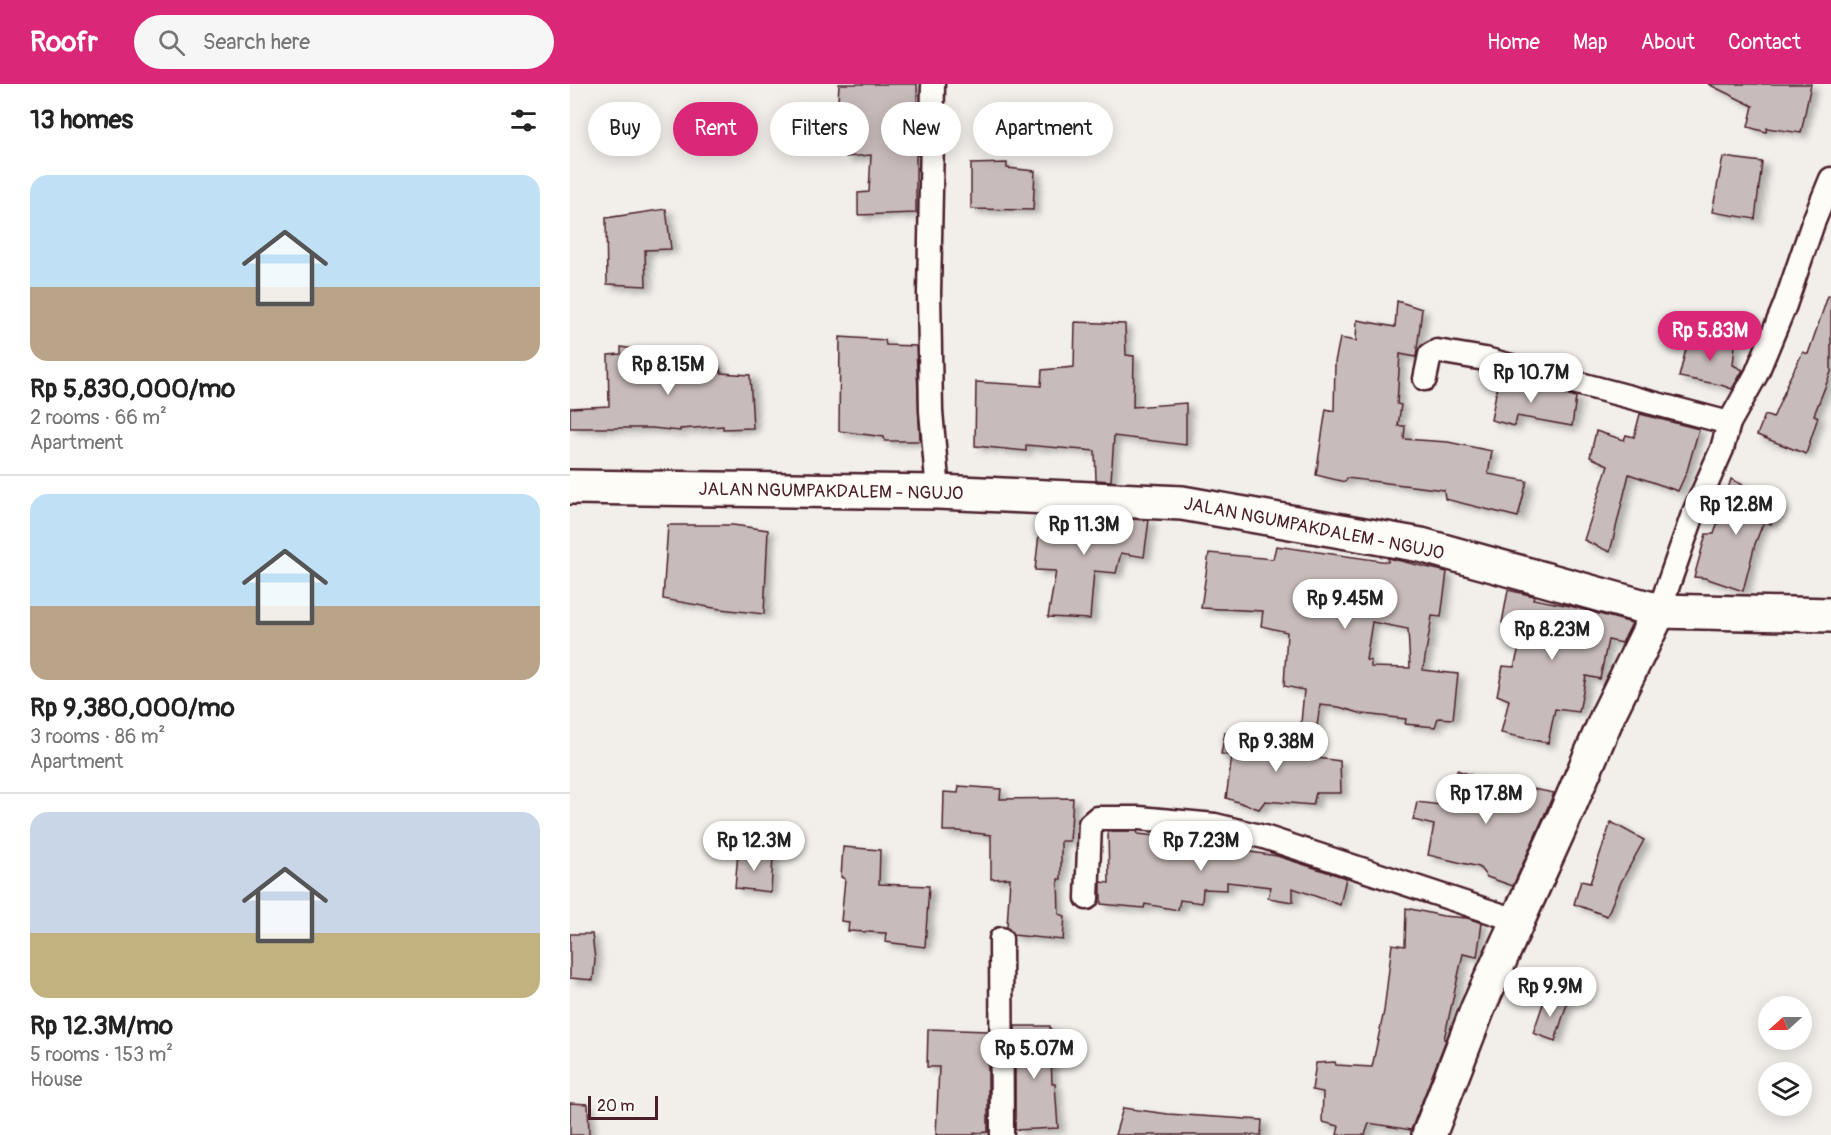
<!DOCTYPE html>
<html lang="en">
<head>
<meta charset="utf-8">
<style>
  :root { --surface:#fff; --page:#f6f6f6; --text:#222; --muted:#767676; --line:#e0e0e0; --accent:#db2777 }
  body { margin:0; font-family:Pangolin,sans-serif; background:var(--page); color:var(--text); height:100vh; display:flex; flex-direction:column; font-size:22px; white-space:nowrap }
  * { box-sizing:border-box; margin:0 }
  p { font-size:20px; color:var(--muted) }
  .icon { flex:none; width:33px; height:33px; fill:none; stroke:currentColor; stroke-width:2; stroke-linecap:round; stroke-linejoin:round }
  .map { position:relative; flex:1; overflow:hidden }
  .side { display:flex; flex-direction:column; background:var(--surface); width:570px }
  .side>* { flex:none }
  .top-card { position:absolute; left:18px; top:18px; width:570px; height:54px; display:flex; gap:12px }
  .needle { width:39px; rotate:249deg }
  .fabs { position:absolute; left:1188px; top:912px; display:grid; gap:12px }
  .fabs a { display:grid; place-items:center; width:54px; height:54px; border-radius:50%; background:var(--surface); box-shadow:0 3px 15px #0003; font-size:30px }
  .scale { position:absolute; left:18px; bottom:15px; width:70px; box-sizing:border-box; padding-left:6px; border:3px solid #4a1f2b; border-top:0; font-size:16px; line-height:21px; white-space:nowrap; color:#4a1f2b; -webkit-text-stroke:4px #fdfcf7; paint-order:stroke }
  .price { position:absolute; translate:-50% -51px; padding:0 14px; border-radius:21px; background:#fff; color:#222; font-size:20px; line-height:39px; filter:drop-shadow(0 2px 3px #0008) }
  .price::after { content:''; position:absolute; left:50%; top:36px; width:18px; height:14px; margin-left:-9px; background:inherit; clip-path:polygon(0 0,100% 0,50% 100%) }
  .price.active { background:var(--accent); color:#fff }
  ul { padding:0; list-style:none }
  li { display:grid; align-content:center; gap:12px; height:318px; padding:0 30px }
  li+li { border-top:2px solid var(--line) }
  li span { display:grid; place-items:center; height:186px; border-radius:18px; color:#555 }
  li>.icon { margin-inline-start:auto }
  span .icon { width:108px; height:108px; fill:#fffc; stroke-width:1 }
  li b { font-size:26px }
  h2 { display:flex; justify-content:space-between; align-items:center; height:72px; padding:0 30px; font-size:26px }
  .pill { padding:0 21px; border-radius:27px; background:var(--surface); box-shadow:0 3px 15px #0003; font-size:21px; line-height:54px }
  .pill.active { background:var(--accent); color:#fff }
  header { display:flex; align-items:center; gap:36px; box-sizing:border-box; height:84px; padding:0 30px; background:var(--accent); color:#fff }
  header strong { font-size:28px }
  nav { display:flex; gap:33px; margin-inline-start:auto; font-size:21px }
  .search { width:420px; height:54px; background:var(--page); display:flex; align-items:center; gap:15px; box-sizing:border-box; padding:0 21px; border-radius:33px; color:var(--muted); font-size:22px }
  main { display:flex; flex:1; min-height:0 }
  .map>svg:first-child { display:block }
  .building { fill:#c8bbbb; stroke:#4a1f2b; stroke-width:1.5; fill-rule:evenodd; filter:url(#shadow) }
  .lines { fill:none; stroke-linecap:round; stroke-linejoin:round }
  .street-casing { stroke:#4a1f2b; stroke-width:27 }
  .secondary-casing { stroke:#4a1f2b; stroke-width:38 }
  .street { stroke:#fdfcf7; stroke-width:22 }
  .secondary { stroke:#fdfcf7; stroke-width:33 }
  .labels { text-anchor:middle; stroke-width:4.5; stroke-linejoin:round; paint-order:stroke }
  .street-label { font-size:18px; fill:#4a1f2b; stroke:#fdfcf7 }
</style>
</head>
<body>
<header>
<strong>Roofr</strong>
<div class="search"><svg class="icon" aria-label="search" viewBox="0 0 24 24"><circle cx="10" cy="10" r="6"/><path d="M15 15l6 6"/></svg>Search here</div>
<nav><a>Home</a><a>Map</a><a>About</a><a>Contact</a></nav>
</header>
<main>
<section class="side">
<h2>13 homes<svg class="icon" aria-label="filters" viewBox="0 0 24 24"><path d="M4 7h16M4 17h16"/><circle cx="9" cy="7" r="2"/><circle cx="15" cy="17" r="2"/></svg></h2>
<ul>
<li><span style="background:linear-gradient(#bfe0f5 60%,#b9a48a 0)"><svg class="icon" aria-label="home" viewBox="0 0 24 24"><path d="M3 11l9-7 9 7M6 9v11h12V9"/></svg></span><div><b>Rp 5,830,000/mo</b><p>2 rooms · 66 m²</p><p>Apartment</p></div></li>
<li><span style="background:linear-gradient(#bfe0f5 60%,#b9a48a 0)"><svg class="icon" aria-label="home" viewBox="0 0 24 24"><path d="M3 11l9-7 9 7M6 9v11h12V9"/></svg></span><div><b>Rp 9,380,000/mo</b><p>3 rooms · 86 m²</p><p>Apartment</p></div></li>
<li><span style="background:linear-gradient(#c9d6e8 65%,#c2b280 0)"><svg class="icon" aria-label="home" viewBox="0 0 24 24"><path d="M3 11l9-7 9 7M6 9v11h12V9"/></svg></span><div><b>Rp 12.3M/mo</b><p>5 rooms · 153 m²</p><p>House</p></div></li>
</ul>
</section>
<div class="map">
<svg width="1261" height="1051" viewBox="0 0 1261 1051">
  <defs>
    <filter id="shadow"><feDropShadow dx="6" dy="4" stdDeviation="3" flood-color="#0004"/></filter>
  </defs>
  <rect width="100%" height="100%" fill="#f2efeb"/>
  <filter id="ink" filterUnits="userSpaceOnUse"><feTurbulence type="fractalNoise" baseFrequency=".0167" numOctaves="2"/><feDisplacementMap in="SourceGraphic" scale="12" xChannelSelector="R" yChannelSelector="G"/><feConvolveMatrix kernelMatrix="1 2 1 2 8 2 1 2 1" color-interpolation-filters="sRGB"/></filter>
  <g filter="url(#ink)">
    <g class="building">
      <polygon points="269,0 347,0 348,66 348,71 346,71 346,129 288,131 288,109 299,108 301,71 276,73 275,35 267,34"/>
      <polygon points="1138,0 1241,0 1231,49 1197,44 1196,48 1178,43 1183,22"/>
      <polygon points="1153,73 1192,78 1185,135 1142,128"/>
      <polygon points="437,79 437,84 465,87 463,126 401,125 401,80"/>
      <polygon points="96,125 101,165 75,166 76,202 37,200 36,134"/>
      <polygon points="1258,212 1261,212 1261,288 1244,331 1248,333 1236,370 1187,351 1195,331 1203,334 1217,302 1216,301 1233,268 1238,270"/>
      <polygon points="827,217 852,225 846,273 830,270 827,320 831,321 828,342 835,342 834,355 878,358 922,367 918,390 957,397 948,433 875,415 874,406 777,394 775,398 746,391 756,325 764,327 765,278 770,254 786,257 787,236 825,243"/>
      <polygon points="505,238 555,240 556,271 564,272 563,323 616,319 616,361 544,352 541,397 526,396 525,367 456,361 456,367 405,362 406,298 471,302 472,286 504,283"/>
      <polygon points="1120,249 1165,261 1163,281 1173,286 1162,305 1151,301 1109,293"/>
      <polygon points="270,253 315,256 316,261 346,262 350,357 315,357 314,353 269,347"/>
      <polygon points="51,263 106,272 106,282 149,278 151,289 180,291 183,344 153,345 153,342 110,345 110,347 82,344 0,344 0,324 39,322 38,271 51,270"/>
      <polygon points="929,293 1006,313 1002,342 947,332 945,342 921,336"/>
      <polygon points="1070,330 1129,345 1117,387 1108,407 1059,390 1040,468 1014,456 1038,381 1020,373 1026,347 1054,356 1056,351 1064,353"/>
      <polygon points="1161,395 1213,421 1201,440 1194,437 1185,460 1173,507 1135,494 1124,493 1136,450 1144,450"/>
      <polygon points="471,431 579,436 574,473 551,469 546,489 524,487 520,535 478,533 486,487 465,486"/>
      <polygon points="98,441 163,441 198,446 194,530 150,525 93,515"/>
      <path d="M 706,462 L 818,478 L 818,474 L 877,488 L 871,533 L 862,532 L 853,586 L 888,590 L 883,635 L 868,634 L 865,643 L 835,640 L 836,635 L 793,630 L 769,623 L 750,621 L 744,663 L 729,661 L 734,606 L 714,602 L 717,548 L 691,542 L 693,527 L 631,524 L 639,469 L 703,475 ZM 802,538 L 838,545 L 840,584 L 801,583 L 801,577 L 796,576 Z"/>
      <polygon points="938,506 964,512 963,515 1000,522 1062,539 1052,559 1038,556 1030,595 1016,592 1009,628 985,625 978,659 931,649 939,616 927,611 933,582 944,583 954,545 932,539"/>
      <polygon points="677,646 706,653 704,664 747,674 770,677 771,709 746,709 743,721 695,717 689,725 656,714 662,672 651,670 655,649 675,653"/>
      <polygon points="887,686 909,694 984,709 943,802 917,793 909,783 858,771 864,741 843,736 847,718 879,722"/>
      <polygon points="389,702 431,705 430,715 503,714 500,757 491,757 491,795 488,795 489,830 495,832 493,856 443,851 437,843 440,794 421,795 421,751 388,747 373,747 374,708 388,709"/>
      <polygon points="1041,738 1074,756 1051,798 1037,832 1004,820 1011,797 1020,799"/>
      <polygon points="538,747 567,747 568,750 633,757 653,757 662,759 661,765 707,772 776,794 770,821 723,804 723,818 698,814 701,803 657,798 657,806 633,805 632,819 610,816 608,826 575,820 574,824 531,820 531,798 539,799"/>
      <polygon points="273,763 310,766 309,800 359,802 355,863 315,858 316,849 278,847 279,838 271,837 275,795 271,793"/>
      <polygon points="168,768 203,773 201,808 165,804"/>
      <polygon points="836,824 873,832 897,834 912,839 907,873 893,870 874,955 876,956 841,1046 799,1039 795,1051 767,1051 769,1042 752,1038 753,1008 742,1006 746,979 765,978 766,981 802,983 814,927 822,860 835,862"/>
      <polygon points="0,850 22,850 25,876 23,896 0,894"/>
      <polygon points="976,911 997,920 985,957 963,949"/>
      <polygon points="445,942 480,942 482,1000 485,1000 488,1044 445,1046"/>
      <polygon points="358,945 418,947 418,1048 404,1049 404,1051 366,1051 369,983 357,983"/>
      <polygon points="0,1019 18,1020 19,1051 0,1051"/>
      <polygon points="553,1024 598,1030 692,1036 691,1051 545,1051"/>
    </g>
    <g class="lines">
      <g class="street-casing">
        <g id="street">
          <polyline points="363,0 359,209 361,327 368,408"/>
          <polyline points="855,295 860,271 867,267 915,275 1159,339"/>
          <polyline points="1089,527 1122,433 1152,365 1159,339 1186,291 1215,221 1243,139 1261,95"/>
          <polyline points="517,814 520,740 527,734 569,734 645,741 694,753 949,837"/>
          <polyline points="431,855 432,1051"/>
        </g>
      </g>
      <g class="secondary-casing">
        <g id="secondary">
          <polyline points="0,403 368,408 612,419 851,461 1089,527 1261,531"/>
          <polyline points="859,1051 908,924 994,734 1039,629 1089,527"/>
        </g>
      </g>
      <use href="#street" class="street"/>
      <use href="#secondary" class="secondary"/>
    </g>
  </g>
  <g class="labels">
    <g class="street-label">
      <text transform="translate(261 407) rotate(1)" y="6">JALAN NGUMPAKDALEM - NGUJO</text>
      <text transform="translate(744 444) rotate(11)" y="6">JALAN NGUMPAKDALEM - NGUJO</text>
    </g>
  </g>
</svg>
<div class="fabs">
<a><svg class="needle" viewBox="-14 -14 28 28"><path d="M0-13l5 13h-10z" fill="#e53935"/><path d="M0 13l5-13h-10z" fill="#767676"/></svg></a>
<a><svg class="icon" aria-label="layers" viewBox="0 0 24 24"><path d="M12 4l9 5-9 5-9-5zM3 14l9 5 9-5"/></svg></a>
</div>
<div class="scale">20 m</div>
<b class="price active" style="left:1140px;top:278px">Rp 5.83M</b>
<b class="price" style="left:98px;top:312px">Rp 8.15M</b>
<b class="price" style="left:961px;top:320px">Rp 10.7M</b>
<b class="price" style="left:1166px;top:452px">Rp 12.8M</b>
<b class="price" style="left:514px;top:472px">Rp 11.3M</b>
<b class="price" style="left:775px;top:546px">Rp 9.45M</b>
<b class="price" style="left:982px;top:577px">Rp 8.23M</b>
<b class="price" style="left:706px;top:689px">Rp 9.38M</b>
<b class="price" style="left:916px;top:741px">Rp 17.8M</b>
<b class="price" style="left:184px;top:788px">Rp 12.3M</b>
<b class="price" style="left:631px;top:788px">Rp 7.23M</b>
<b class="price" style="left:980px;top:934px">Rp 9.9M</b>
<b class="price" style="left:464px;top:996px">Rp 5.07M</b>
<div class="top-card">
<a class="pill">Buy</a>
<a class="pill active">Rent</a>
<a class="pill">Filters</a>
<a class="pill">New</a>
<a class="pill">Apartment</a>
</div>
</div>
</main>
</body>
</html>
